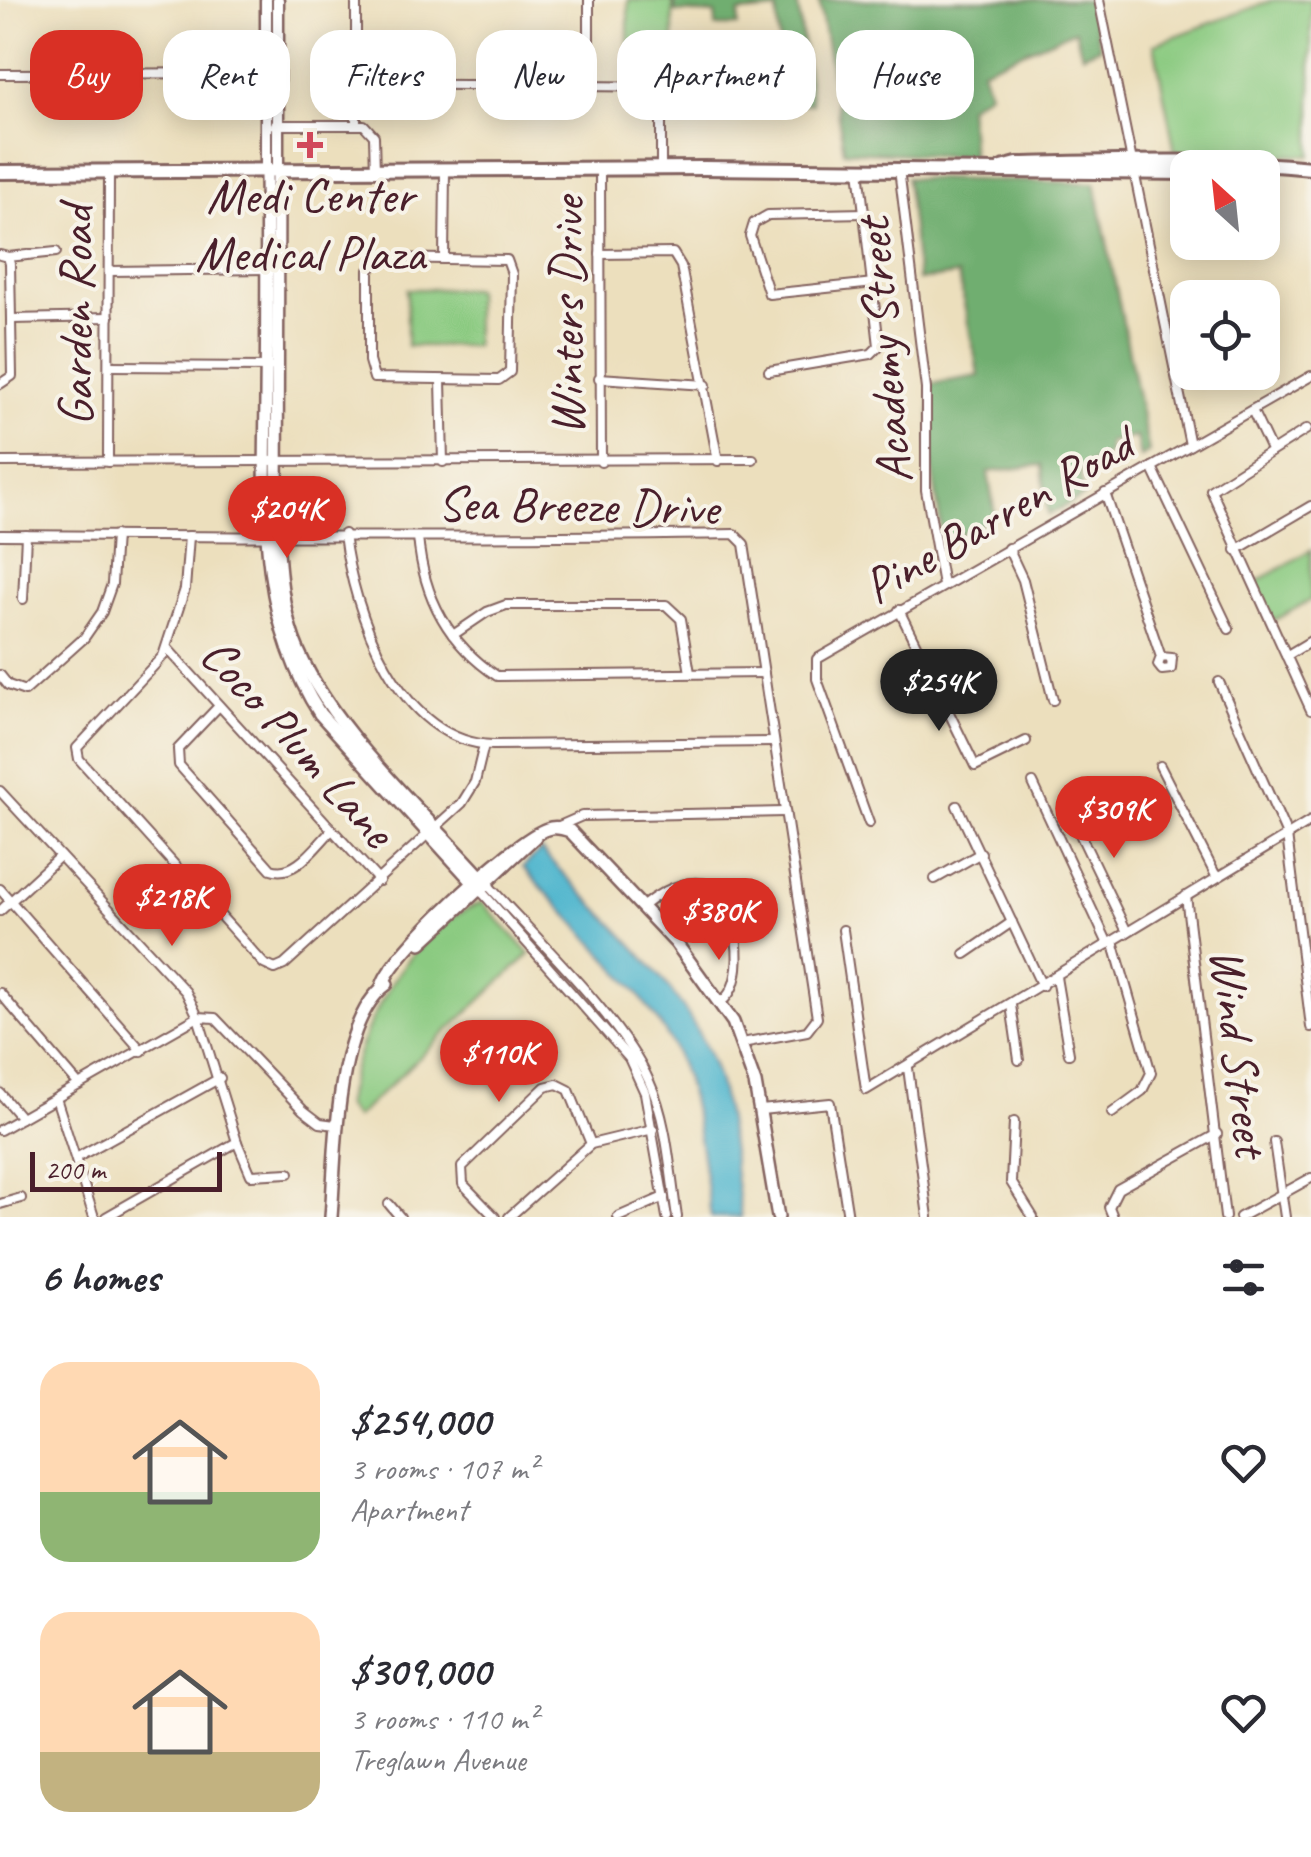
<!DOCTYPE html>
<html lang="en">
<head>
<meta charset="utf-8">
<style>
  :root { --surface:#fff; --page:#f2f2f3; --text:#2b2b33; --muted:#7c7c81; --accent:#d93025 }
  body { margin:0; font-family:Caveat,sans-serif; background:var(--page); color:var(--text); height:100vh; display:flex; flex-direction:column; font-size:38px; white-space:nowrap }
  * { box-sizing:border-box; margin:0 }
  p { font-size:32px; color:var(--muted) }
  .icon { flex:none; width:55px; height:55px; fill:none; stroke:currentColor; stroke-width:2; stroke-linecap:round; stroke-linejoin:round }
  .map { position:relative; height:1217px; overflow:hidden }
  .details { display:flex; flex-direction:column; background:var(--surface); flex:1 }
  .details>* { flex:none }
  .banner { position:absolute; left:30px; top:30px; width:1252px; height:90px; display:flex; gap:20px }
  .needle { width:65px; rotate:333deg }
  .tools { position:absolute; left:1170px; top:150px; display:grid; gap:20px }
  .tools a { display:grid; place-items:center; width:110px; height:110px; border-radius:20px; background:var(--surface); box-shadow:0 5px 25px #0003; font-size:50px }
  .scale { position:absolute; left:30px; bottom:25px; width:192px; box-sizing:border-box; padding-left:10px; border:5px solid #4a1f2b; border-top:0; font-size:28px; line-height:35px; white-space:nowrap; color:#4a1f2b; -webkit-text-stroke:8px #f7f3e8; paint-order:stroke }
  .price { position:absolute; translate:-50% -85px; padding:0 22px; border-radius:35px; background:var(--accent); color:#fff; font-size:32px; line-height:65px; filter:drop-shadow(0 2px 5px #0008) }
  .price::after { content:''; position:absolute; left:50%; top:60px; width:30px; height:22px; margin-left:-15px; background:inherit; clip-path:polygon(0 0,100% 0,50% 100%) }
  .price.selected { background:#222; color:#fff }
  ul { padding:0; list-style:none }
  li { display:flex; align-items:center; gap:30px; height:250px; padding:0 40px }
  li span { display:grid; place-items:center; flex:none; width:280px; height:200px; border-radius:30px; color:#555 }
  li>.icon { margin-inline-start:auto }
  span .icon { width:120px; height:120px; fill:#fffc; stroke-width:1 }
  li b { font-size:42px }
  h2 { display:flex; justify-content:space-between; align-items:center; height:120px; padding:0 40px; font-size:42px }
  .tag { padding:0 35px; border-radius:30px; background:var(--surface); box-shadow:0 5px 25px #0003; font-size:35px; line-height:90px }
  .tag.selected { background:var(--accent); color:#fff }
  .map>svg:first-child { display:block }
  .green { fill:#8bca81; stroke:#6a7456; stroke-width:2.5 }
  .forest { fill:#70ae6f; stroke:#5d664d; stroke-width:2.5 }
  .water { fill:#50b6ce; stroke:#4d6a7c; stroke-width:2.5 }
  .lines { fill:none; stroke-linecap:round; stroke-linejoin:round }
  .minor-casing { stroke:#83625e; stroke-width:12 }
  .tertiary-casing { stroke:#83625e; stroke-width:15 }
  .secondary-casing { stroke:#83625e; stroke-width:16 }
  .trunk-casing { stroke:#83625e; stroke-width:18 }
  .minor { stroke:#fff; stroke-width:8 }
  .tertiary { stroke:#fff; stroke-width:10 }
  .secondary { stroke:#fff; stroke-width:11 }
  .trunk { stroke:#fff; stroke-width:12 }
  .poi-dot { fill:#d1495b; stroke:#f7f3e8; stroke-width:4 }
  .labels { text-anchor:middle; stroke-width:8; stroke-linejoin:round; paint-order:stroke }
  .poi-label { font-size:50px; fill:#4a1f2b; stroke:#f7f3e8 }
  .street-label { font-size:50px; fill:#4a1f2b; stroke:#f7f3e8 }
</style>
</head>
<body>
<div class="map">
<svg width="1311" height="1217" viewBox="0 0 1311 1217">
  <rect width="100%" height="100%" fill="#f7f3e8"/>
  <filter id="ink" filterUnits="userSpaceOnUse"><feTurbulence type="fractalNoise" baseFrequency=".01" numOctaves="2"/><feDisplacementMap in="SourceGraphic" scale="20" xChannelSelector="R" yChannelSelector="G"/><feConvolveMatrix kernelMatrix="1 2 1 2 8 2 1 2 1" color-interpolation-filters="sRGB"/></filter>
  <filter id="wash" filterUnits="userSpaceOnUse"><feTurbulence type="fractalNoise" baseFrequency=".0048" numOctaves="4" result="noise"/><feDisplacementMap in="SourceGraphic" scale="40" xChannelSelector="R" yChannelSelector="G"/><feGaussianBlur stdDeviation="2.25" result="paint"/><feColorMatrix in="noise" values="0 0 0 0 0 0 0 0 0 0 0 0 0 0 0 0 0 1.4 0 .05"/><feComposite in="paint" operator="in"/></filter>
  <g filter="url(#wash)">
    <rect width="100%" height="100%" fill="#ecdfbd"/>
    <g class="green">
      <polygon points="628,0 673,0 673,50 628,51"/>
      <polygon points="1273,0 1311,0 1311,156 1175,152 1154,44"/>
      <rect x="407" y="289" width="68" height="57"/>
      <polygon points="1311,550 1311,600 1273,621 1255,583"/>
      <path d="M 482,902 L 530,954 L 355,1118 L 345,1106 C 359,1029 404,933 482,902 Z"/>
    </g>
    <g class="forest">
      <polygon points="675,0 797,0 812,103 754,109 760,69 780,52 777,10 739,13 738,26 716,27 715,14 675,12"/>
      <polygon points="819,0 1089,0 1100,47 1082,55 1075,30 982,69 989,92 968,106 972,157 844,151"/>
      <polygon points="906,178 1095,183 1149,452 1140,458 1136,437 1108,442 1109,454 1079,468 1084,496 1048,515 1042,465 988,472 995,516 943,543 930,451 931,384 979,376 958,275 918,280"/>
    </g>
    <path class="water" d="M 541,850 C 605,920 696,992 720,1087 C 731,1129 734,1174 741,1217 L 711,1217 C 702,1162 698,1103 675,1051 C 650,995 566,916 523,867 Z"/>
  </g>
  <g filter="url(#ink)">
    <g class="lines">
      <g class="minor-casing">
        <g id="minor">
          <polyline points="1099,0 1190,445"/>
          <polyline points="510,37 510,86"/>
          <polyline points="434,38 434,85"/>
          <polyline points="0,74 270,73"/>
          <polyline points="356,84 680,87"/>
          <polyline points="589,86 589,0"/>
          <polyline points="356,124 356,0"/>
          <polyline points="275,125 364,125 374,136 375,172"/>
          <polyline points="600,169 601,462"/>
          <polyline points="661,169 661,87"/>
          <polyline points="899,169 926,389 926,490 943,585"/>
          <polyline points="866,213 768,215 754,223 750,236 769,294 874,283"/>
          <polyline points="600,254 673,253 681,266 718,461"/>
          <polyline points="0,255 8,257 10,264 12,376 0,384"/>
          <polyline points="8,257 56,252"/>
          <polygon points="382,258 507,260 512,274 510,372 499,380 374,378 369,361 369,270"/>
          <polyline points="444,259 445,171"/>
          <polyline points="110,271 271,269"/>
          <polyline points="12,319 109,317"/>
          <polyline points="109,366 269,367"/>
          <polyline points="769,371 871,354 879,346 859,169"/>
          <polyline points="599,378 706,385"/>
          <polyline points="441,380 443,462"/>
          <polyline points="1252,410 1271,450"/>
          <polyline points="1307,429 1211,490 1311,710"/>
          <polyline points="0,462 753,459"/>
          <polyline points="108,462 109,172"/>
          <polyline points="1152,467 1229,629"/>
          <polyline points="1105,493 1161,657 1158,665 1162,670 1171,669 1172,658 1161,657"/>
          <path d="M 344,534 C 353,611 398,742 493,745 L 773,742"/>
          <path d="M 0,535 C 245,537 489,538 734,534 L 744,544 L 817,1018 L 807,1031 L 742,1043"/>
          <polyline points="189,536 185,589 163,656 77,748 79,759 264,964 275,969 284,965 462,803 475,782 484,745"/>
          <path d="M 418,537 C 423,596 447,643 497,676 L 764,673"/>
          <polyline points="1008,548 1023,580 1053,700"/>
          <polyline points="1236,550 1311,506"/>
          <polyline points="23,599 26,535"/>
          <polyline points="899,610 975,766 1026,741"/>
          <polyline points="453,635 487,612 506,605 666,605 681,619 690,673"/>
          <polyline points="167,648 379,881"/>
          <polyline points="1286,656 1311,641"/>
          <polyline points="0,675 8,685 25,691 84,638 102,612 112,584 115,535"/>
          <polyline points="1219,682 1287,835 1311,1027"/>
          <path d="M 219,706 L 178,749 L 179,765 L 271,869 C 295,878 316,846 332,830"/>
          <polyline points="1160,766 1216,876"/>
          <polyline points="1033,783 1108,944"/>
          <polyline points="0,791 186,992 198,1017 215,1018 303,1110 320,1123 335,1125"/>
          <polyline points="957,806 1042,986"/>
          <polyline points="1067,807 1127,932"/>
          <polyline points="869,823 817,679 817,659 1311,376"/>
          <polyline points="557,827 582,816 783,812"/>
          <polyline points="935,879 981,853"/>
          <path d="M 488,885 C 535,937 622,1020 649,1081 C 668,1122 670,1173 677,1217"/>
          <polyline points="0,889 142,1051"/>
          <polyline points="481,891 629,1058 645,1093 667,1217"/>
          <polyline points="1186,896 1225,1217"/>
          <path d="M 643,906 C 665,888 698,872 723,892 C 737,920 748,982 721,1002"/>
          <polyline points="0,911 60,856"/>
          <polyline points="843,930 866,1090 1311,821"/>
          <polyline points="965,954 1012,922"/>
          <polyline points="1056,977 1069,1054"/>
          <polyline points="0,993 79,1085"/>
          <polyline points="1011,1005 1019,1060"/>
          <polyline points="908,1068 928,1217"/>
          <polyline points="0,1093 21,1118"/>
          <polyline points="56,1098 94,1217"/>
          <polyline points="761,1110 830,1103 848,1217"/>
          <polyline points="1112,1113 1142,1091 1151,1073 1113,941"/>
          <polyline points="1014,1122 1011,1182 1033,1217"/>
          <polyline points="0,1130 198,1017 237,1142 106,1217"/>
          <polyline points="237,1142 251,1175 289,1173"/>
          <polyline points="1274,1142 1285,1217"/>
          <polyline points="76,1158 220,1078"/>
          <polyline points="0,1204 21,1198"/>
          <polyline points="389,1204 400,1217"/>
          <polyline points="495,1217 463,1184 462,1167 545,1087 557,1084 569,1090 591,1144"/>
          <polyline points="509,1217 591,1144 653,1129"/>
          <polyline points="618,1217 664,1197"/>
          <polyline points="1113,1217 1109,1207 1118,1189 1217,1134"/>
          <polyline points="1240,1217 1311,1178"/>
        </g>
      </g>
      <g class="tertiary-casing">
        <g id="tertiary">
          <polyline points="278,0 278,173"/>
          <polyline points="266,173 266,0"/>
        </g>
      </g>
      <g class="secondary-casing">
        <g id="secondary">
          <path d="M 266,173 C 267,247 267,321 266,395 C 265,507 257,616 320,714 L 481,891"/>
          <path d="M 278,173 L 277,535 C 279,571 282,606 294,640 C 326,727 426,814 488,885"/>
          <polyline points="421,943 535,837"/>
          <path d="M 382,987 C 387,956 516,839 547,829 C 555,826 562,828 570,831 L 676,943 L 733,1022 L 755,1083 L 778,1217"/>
          <path d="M 331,1217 C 336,1157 334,1022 387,984"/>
        </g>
      </g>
      <g class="trunk-casing">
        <g id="trunk">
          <path d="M 1002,168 L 1017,164 C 1115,162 1213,158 1311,168"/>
          <polyline points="0,172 703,168 1188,173"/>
        </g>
      </g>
      <use href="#minor" class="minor"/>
      <use href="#tertiary" class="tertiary"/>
      <use href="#secondary" class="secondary"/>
      <use href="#trunk" class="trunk"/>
    </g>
  </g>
  <path class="poi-dot" d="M305 130h10v10h10v10h-10v10h-10v-10h-10v-10h10z"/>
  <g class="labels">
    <g class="poi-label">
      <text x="310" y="212">Medi Center<tspan x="310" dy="58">Medical Plaza</tspan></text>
    </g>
    <g class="street-label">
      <text transform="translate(74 316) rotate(-90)" y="18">Garden Road</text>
      <text transform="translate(565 316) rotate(-90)" y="18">Winters Drive</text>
      <text transform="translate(882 351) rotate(-95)" y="18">Academy Street</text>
      <text transform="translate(578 504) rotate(1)" y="18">Sea Breeze Drive</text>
      <text transform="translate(997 514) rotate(-30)" y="18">Pine Barren Road</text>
      <text transform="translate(299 741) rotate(48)" y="18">Coco Plum Lane</text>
      <text transform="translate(1241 1052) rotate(83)" y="18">Wind Street</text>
    </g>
  </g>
</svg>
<div class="tools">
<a><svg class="needle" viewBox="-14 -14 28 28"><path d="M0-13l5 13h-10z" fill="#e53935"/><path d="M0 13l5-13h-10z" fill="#7c7c81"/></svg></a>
<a><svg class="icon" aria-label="locate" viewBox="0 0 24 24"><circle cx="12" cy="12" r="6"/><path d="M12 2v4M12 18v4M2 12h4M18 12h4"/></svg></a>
</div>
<div class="scale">200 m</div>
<b class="price" style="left:287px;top:561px">$204K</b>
<b class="price selected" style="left:939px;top:734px">$254K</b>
<b class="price" style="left:1114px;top:861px">$309K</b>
<b class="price" style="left:172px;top:949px">$218K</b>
<b class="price" style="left:719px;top:963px">$380K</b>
<b class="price" style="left:499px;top:1105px">$110K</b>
<div class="banner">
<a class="tag selected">Buy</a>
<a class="tag">Rent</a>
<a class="tag">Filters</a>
<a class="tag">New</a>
<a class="tag">Apartment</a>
<a class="tag">House</a>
</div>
</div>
<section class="details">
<h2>6 homes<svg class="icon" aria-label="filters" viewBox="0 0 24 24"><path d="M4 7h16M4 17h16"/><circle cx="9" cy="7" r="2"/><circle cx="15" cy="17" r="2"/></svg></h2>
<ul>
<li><span style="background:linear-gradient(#ffd9b3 65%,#8fb573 0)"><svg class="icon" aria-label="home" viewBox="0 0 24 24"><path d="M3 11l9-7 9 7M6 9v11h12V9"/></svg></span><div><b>$254,000</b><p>3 rooms · 107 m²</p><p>Apartment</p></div><svg class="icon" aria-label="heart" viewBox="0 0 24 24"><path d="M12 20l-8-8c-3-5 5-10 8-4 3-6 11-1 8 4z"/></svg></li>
<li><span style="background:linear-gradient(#ffd9b3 70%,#c2b280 0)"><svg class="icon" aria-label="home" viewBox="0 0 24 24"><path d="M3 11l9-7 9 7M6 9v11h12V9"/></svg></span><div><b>$309,000</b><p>3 rooms · 110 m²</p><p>Treglawn Avenue</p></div><svg class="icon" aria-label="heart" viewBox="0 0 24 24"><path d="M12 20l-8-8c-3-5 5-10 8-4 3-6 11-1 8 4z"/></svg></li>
</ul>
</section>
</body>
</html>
